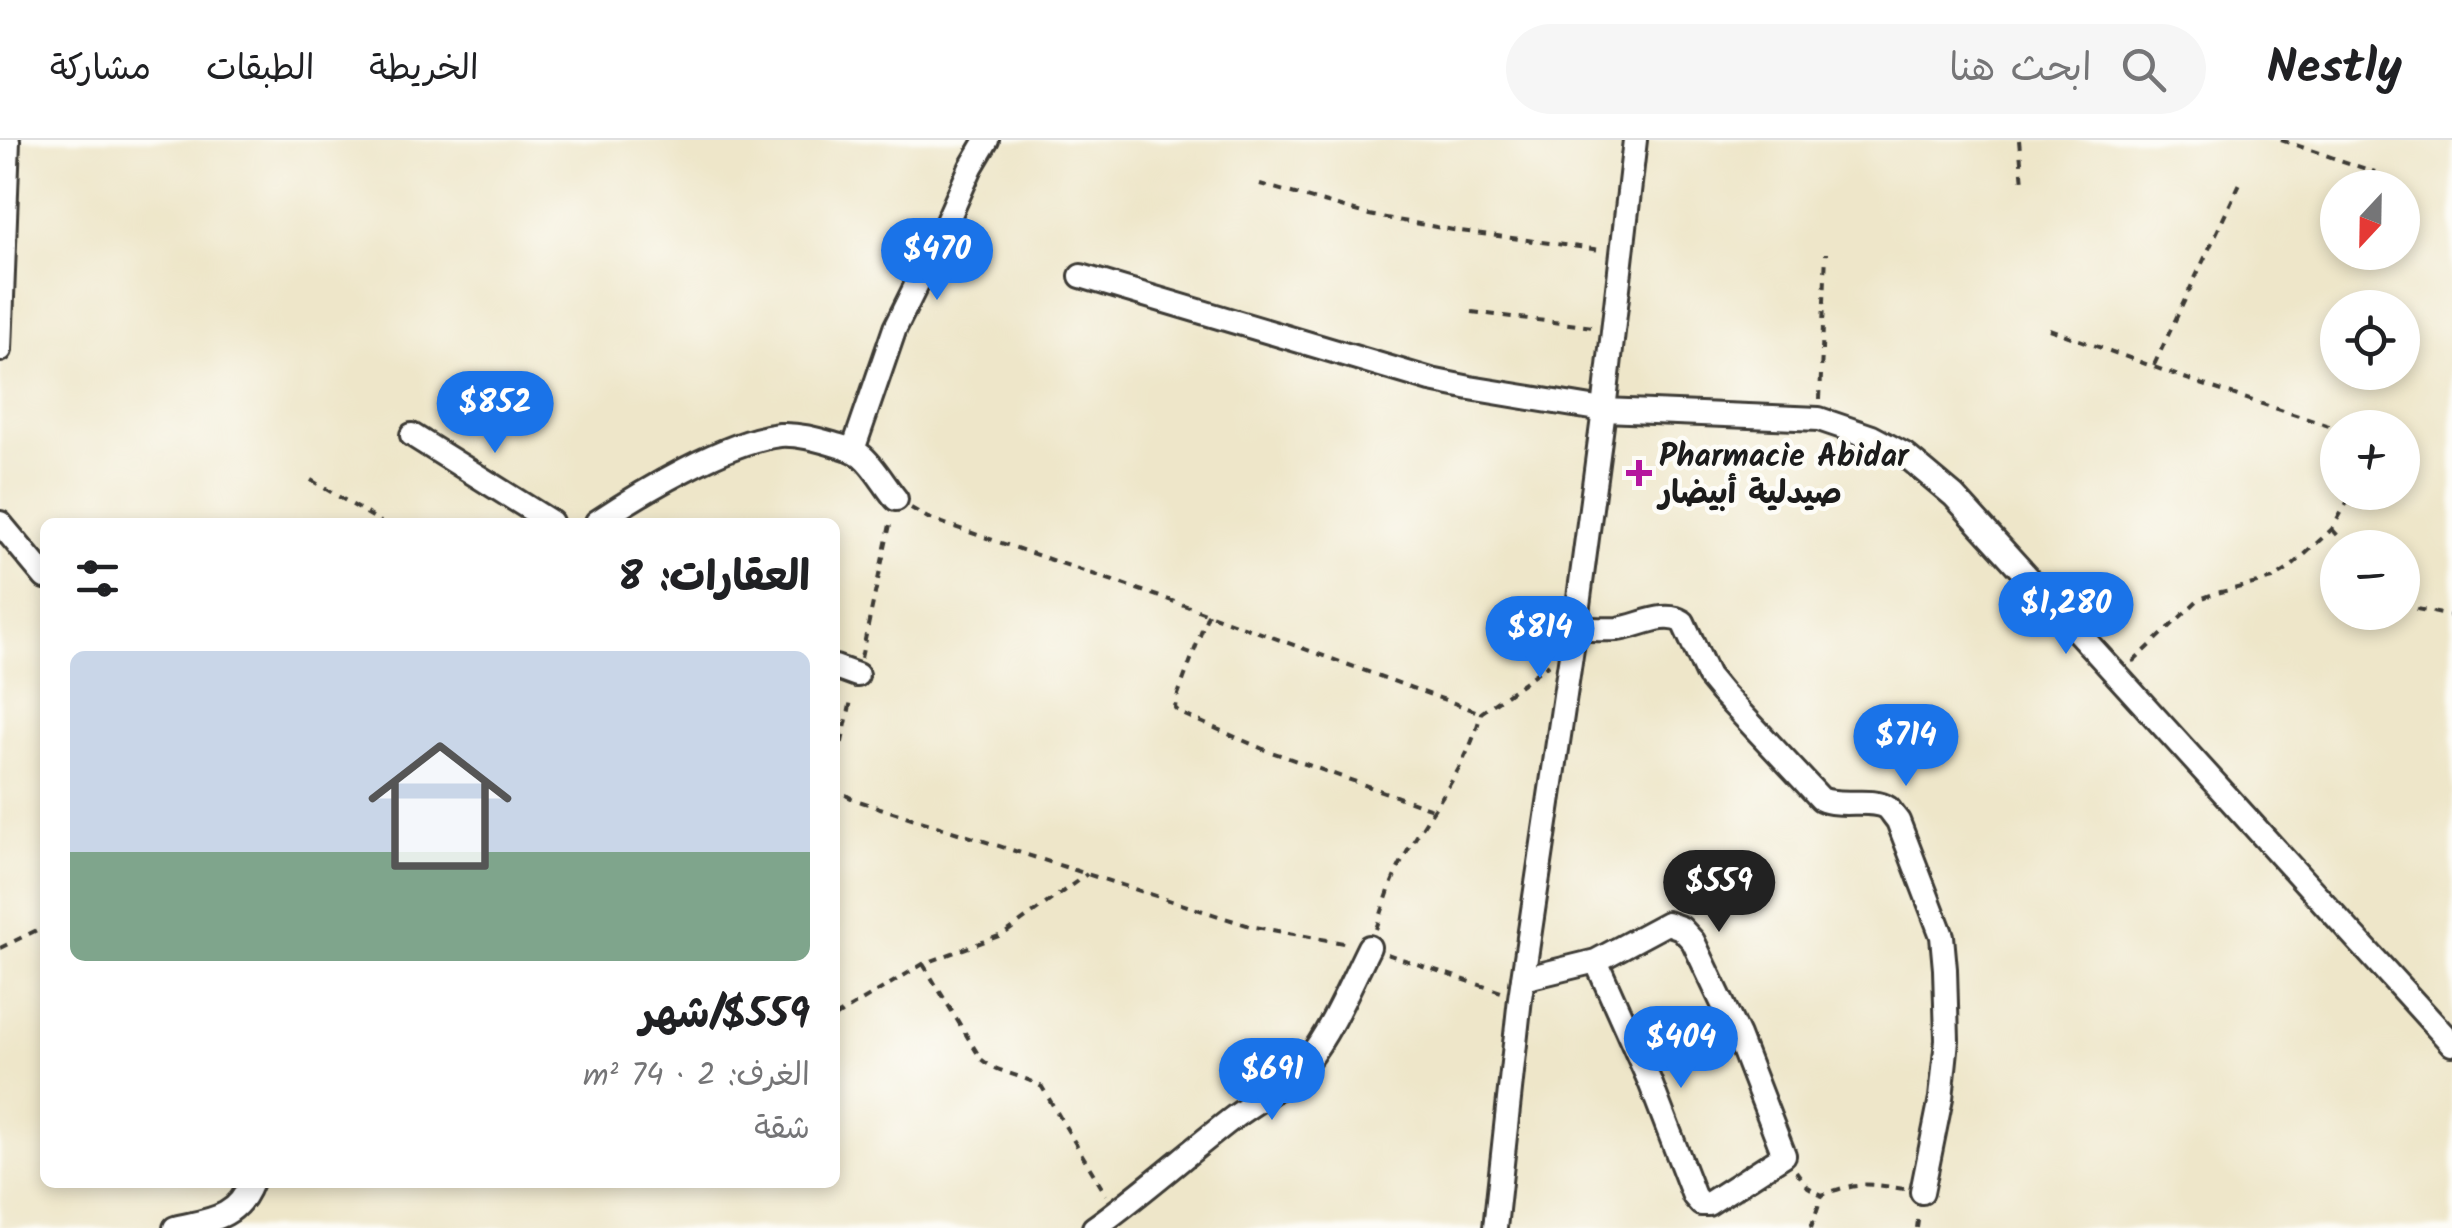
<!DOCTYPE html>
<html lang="ar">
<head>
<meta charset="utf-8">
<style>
  :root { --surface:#fff; --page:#f6f6f6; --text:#202124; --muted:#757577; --line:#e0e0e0; --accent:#1a73e8 }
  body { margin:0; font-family:Kalam,"Playpen Sans Arabic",sans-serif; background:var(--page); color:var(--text); direction:rtl; height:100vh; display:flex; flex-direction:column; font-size:38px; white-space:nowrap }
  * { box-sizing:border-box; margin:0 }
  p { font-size:32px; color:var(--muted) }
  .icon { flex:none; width:55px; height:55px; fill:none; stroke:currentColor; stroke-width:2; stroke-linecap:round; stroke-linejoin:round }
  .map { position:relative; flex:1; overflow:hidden; direction:ltr }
  .side { position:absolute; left:40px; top:378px; width:800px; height:670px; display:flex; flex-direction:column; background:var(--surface); border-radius:15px; box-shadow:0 5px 15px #0003; direction:rtl }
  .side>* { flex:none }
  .needle { width:65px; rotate:202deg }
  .fabs { position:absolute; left:2320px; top:30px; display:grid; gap:20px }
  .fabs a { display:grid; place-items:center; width:100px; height:100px; border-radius:50%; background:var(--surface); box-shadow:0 5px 15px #0003; font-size:50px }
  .price { position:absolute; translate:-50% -85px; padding:0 22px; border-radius:35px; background:var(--accent); color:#fff; font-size:32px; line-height:65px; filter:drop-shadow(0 2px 5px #0008) }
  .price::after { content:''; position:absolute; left:50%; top:60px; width:30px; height:22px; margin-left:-15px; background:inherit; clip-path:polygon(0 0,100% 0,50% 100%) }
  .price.current { background:#222; color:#fff }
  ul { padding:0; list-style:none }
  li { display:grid; align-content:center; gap:20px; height:530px; padding:0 30px }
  li span { display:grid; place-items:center; height:310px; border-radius:15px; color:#555 }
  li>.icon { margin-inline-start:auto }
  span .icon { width:180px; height:180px; fill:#fffc; stroke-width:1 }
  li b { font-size:42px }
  h2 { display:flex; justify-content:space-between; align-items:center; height:120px; padding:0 30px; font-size:42px }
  header { display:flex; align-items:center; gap:60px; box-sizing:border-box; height:140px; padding:0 50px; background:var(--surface); border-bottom:2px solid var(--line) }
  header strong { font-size:48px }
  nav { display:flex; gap:55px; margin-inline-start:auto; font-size:35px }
  .search { width:700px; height:90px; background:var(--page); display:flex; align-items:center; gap:25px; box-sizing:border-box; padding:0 35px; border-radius:55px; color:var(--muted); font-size:38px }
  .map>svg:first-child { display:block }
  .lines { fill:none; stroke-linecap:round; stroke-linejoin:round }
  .minor-casing { stroke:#3c3a36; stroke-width:28 }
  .path { stroke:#3c3a36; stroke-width:4; stroke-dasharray:8 8; stroke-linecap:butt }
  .minor { stroke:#fff; stroke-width:22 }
  .poi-dot { fill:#b5179e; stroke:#fdfcf7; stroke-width:4 }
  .labels { text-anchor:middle; stroke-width:9; stroke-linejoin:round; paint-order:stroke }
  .poi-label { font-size:32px; font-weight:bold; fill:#1c1c1c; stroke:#fdfcf7; text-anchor:start }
</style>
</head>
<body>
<header>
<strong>Nestly</strong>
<div class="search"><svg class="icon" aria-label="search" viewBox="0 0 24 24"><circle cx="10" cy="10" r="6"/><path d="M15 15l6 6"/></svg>ابحث هنا</div>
<nav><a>الخريطة</a><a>الطبقات</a><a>مشاركة</a></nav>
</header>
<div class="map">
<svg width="2452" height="1088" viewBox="0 0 2452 1088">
  <rect width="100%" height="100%" fill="#fdfcf7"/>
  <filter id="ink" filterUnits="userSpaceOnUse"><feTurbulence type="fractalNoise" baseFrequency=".01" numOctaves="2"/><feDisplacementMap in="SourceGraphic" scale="20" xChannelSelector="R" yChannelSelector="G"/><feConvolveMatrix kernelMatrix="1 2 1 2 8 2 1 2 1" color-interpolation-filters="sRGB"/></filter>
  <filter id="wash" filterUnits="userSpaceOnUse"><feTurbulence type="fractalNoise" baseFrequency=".0048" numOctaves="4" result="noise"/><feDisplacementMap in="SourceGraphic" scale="40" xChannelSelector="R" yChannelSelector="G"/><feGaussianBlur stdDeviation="2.25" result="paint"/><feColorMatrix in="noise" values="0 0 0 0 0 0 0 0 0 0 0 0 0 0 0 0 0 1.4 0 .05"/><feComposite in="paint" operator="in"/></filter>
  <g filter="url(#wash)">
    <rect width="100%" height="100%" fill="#eee6c9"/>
  </g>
  <g filter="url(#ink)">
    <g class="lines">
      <g class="minor-casing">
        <g id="minor">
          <polyline points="1081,136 1431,240 1470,248 1604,270 1819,279 1872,297 1904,314 1954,356 2452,904"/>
          <polyline points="0,210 8,0"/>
          <polyline points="412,295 551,382"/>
          <polyline points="853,310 895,188 941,95 971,27 987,0"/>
          <path d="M 597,382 C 642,352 726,301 780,295 C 798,294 816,299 833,304 C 843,307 854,309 862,316 C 875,327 885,346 896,359"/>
          <polyline points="0,383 45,437"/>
          <path d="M 1575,488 C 1589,489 1603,490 1617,489 C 1638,487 1664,470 1683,482 L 1708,536 L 1722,553 L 1821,659 C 1840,668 1872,657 1888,668 C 1889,669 1897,680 1898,681 L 1942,796 L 1945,829 L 1947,900 L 1941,958 L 1922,1052"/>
          <polyline points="835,527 857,535"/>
          <polyline points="1523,839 1596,821 1667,783 1681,788 1693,801 1738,896 1784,1015 1708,1064 1701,1064 1694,1056 1650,942 1596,821"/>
          <path d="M 175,1088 C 208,1080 237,1080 251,1042"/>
          <path d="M 1094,1088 C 1142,1054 1186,1014 1233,978 C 1257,960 1287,945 1306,922 C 1331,891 1351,843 1369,807"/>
          <polyline points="1495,1088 1520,858 1575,488 1604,270 1635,0"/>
        </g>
      </g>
      <g class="path">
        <polyline points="2019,0 2023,44"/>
        <polyline points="2281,0 2375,32"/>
        <polyline points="1260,44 1369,75 1453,90 1601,110"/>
        <polyline points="1472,172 1593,187"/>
        <polyline points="2049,189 2201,244 2338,289"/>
        <polyline points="2154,225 2242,39"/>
        <polyline points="1820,259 1826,113"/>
        <polyline points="311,340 381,382"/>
        <polyline points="911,368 928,378 1178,463 1481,573"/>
        <polyline points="2332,389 2349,408"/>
        <polyline points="2402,463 2417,469 2452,476"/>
        <polyline points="1208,474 1176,560 1175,568 1180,573 1263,609 1435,670"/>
        <polyline points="861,518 891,380"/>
        <polyline points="2133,522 2198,460 2213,454 2273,439 2290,428 2332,389 2353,352"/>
        <polyline points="835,634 852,556"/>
        <path d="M 835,643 C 842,659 864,662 880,668 L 1250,786 L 1349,804"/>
        <path d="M 1376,789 C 1384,767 1390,743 1401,723 C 1428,672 1467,631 1481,573 L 1549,524"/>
        <polyline points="0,808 45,786"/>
        <polyline points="1387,814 1501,852"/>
        <path d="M 923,824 L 981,919 C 998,934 1022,934 1042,947 L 1106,1055"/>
        <polyline points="835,877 923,824 1004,794 1087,734"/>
        <path d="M 1796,1031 L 1808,1047 L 1822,1055 C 1860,1041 1865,1043 1904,1049"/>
        <polyline points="1811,1088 1822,1055"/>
        <polyline points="1917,1088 1919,1073"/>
      </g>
      <use href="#minor" class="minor"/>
    </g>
  </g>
  <path class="poi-dot" d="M1634 318h10v10h10v10h-10v10h-10v-10h-10v-10h10z"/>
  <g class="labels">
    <g class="poi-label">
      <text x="1659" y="326">Pharmacie Abidar<tspan x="1659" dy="37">صيدلية أبيضار</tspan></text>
    </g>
  </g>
</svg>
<div class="fabs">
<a><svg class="needle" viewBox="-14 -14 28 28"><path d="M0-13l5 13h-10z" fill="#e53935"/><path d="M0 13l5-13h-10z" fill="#757577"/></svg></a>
<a><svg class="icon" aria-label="locate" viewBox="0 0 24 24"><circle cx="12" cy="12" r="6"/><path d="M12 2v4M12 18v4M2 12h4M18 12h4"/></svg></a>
<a>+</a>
<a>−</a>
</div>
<b class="price" style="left:937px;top:163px">$470</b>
<b class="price" style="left:495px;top:316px">$852</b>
<b class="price" style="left:2066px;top:517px">$1,280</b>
<b class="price" style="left:1540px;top:541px">$814</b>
<b class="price" style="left:1906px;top:649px">$714</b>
<b class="price current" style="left:1719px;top:795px">$559</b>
<b class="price" style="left:1681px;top:951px">$404</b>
<b class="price" style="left:1272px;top:983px">$691</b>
<section class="side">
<h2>العقارات: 8<svg class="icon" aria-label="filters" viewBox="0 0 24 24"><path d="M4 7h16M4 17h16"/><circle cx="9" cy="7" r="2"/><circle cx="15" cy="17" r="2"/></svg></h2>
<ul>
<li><span style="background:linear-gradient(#c9d6e8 65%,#7fa58c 0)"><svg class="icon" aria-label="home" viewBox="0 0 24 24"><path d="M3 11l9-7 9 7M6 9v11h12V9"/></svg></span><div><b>$559/شهر</b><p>الغرف: 2 · 74 m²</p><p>شقة</p></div></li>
</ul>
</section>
</div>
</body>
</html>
